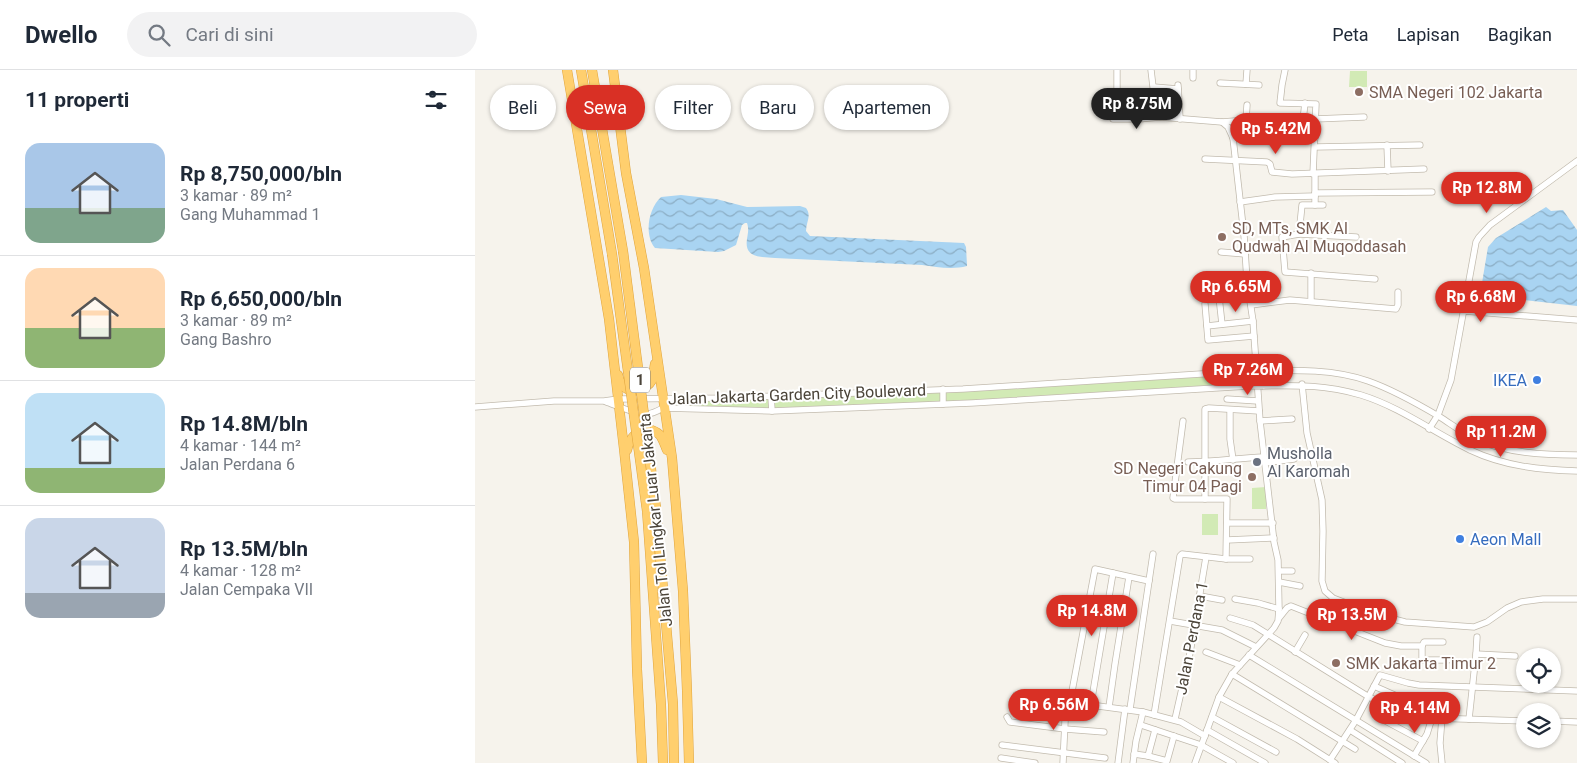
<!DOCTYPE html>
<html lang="id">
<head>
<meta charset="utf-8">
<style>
  :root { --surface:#fff; --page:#f2f2f3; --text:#1f2937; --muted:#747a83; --line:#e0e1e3; --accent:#d93025 }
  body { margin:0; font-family:Roboto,sans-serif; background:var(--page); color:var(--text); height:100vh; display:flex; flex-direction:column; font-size:19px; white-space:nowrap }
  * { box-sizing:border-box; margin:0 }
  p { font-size:16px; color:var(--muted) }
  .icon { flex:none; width:28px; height:28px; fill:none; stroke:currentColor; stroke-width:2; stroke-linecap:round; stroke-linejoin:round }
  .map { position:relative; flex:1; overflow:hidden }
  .details { display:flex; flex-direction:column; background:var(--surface); width:475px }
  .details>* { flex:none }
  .guide { position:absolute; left:15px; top:15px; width:475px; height:45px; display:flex; gap:10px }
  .fabs { position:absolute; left:1041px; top:578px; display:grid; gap:10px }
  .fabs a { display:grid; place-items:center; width:45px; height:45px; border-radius:50%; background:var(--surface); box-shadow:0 1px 4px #0004; font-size:25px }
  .price { position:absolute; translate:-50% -42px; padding:0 11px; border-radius:18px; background:var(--accent); color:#fff; font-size:16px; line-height:32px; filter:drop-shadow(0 1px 2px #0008) }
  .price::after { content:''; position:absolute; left:50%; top:30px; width:15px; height:11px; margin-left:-8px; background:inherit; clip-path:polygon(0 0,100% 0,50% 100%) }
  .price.current { background:#222; color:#fff }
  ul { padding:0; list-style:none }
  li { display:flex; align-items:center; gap:15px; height:125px; padding:0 25px }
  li+li { border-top:1px solid var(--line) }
  li span { display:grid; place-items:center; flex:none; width:140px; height:100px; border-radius:15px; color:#555 }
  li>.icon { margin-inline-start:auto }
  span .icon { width:60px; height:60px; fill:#fffc; stroke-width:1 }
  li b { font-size:21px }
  h2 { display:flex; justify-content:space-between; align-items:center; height:60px; padding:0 25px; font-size:21px }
  .chip { padding:0 18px; border-radius:22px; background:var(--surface); box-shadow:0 1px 4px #0004; font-size:18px; line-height:45px }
  .chip.current { background:var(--accent); color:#fff }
  header { display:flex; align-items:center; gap:30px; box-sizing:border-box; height:70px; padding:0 25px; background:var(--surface); border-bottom:1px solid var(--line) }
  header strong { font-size:24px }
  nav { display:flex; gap:28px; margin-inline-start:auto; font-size:18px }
  .search { width:350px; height:45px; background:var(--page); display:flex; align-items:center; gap:12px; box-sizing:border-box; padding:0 18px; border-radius:28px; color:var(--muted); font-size:19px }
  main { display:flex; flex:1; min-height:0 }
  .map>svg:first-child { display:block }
  .green { fill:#d2eab5 }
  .water { fill:url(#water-waves) }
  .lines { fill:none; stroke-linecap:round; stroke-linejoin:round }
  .minor-casing { stroke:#c2bbae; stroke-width:7 }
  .highway-casing { stroke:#e0a43c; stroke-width:10 }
  .minor { stroke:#fff; stroke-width:5.5 }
  .highway { stroke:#ffcf6e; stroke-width:9 }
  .minor-bridge-casing { stroke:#c2bbae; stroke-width:7; stroke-linecap:butt }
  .highway-bridge-casing { stroke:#e0a43c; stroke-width:10; stroke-linecap:butt }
  .minor-bridge { stroke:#fff; stroke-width:5.5 }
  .highway-bridge { stroke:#ffcf6e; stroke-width:9 }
  .education-dot { fill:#8d6e63; stroke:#fff; stroke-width:2 }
  .shop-dot { fill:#3f7fe0; stroke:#fff; stroke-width:2 }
  .worship-dot { fill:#6b7280; stroke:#fff; stroke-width:2 }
  .labels { text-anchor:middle; stroke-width:4; stroke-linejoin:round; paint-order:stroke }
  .shield { fill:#fff; stroke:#817c74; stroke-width:1 }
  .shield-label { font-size:15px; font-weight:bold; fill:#4b4439 }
  .education-label { font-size:16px; fill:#785e54; stroke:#fff; text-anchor:start }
  .shop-label { font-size:16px; fill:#366cbe; stroke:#fff; text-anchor:end }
  .street-label { font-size:16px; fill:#4b4439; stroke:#fff }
  .worship-label { font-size:16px; fill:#5b616d; stroke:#fff; text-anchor:start }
</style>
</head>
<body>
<header>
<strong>Dwello</strong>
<div class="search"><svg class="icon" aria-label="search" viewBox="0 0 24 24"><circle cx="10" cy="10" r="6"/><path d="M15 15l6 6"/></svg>Cari di sini</div>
<nav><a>Peta</a><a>Lapisan</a><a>Bagikan</a></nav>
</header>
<main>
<section class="details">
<h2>11 properti<svg class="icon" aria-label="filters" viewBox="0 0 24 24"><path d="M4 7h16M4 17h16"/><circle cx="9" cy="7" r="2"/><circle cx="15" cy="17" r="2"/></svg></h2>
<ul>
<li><span style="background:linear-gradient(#a9c7e8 65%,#7fa58c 0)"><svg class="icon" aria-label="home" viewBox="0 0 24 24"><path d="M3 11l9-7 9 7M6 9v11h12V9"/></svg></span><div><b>Rp 8,750,000/bln</b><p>3 kamar · 89 m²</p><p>Gang Muhammad 1</p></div></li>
<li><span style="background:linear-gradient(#ffd9b3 60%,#8fb573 0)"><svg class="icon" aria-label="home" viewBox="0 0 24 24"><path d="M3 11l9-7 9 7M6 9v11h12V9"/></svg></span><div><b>Rp 6,650,000/bln</b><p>3 kamar · 89 m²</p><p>Gang Bashro</p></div></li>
<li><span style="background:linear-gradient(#bfe0f5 75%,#8fb573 0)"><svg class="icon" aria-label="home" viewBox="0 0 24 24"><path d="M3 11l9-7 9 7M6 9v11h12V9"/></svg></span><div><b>Rp 14.8M/bln</b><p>4 kamar · 144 m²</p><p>Jalan Perdana 6</p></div></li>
<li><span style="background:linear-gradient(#c9d6e8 75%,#9aa5b1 0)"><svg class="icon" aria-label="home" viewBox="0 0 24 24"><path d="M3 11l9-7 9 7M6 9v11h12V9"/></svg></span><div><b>Rp 13.5M/bln</b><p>4 kamar · 128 m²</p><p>Jalan Cempaka VII</p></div></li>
</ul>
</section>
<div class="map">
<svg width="1102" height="693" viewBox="0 0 1102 693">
  <defs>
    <pattern id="water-waves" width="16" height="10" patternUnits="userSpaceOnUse" patternTransform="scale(1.25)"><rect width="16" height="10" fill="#a9d4f2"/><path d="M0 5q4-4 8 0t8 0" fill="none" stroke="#8caec5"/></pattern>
  </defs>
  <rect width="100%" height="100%" fill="#f6f3ec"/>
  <g class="green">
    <polygon points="875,1 892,1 892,17 874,17"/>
    <polygon points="780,301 781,316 297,341 194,338 188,329 296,327"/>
    <polygon points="791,417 791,439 777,439 777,418"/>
    <rect x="727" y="444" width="16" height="21"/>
  </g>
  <g class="water">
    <path d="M 206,125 L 241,129 L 272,137 L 325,136 L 331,138 C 337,146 331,152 331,161 L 335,166 L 489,173 L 491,177 L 492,195 L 492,196 C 477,200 462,197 447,195 L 300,188 C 285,187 269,188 272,169 C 273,163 274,159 272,153 L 270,153 L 267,155 L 261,175 L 249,181 L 243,182 L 180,178 C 169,165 173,139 186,127 Z"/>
    <polygon points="1071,137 1076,141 1088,140 1102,160 1102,236 1014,226 1006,219 1013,177 1021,168"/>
  </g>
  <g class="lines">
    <g class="minor-casing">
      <g id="minor">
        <polyline points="642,0 642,31 638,35 638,49 664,49 685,47"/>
        <polyline points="676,0 681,42 685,47 747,52 753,57 758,68 769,165 772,211 778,251 785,351 799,472 803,490 804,539 803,551 799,558 757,604 744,627 720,693"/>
        <polyline points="718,0 718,8"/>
        <polyline points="810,0 807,15 805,33 841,34 838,104"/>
        <polyline points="745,13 784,15"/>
        <polyline points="771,14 772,0"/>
        <polyline points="703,15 705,49"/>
        <polyline points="679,17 703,19"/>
        <polyline points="840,49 889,47"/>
        <polyline points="747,52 771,50 772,35"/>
        <polyline points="826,67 830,33"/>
        <polyline points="758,68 840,68"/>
        <polyline points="912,75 913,101"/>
        <polyline points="840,77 945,75"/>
        <polyline points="730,89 792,92 795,94 797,102 817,104 949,99"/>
        <polyline points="840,123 957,122"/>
        <polyline points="765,132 800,127 840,126"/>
        <polyline points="840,135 840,104"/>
        <polyline points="848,135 827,135 824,164 807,167 810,202 900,209"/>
        <polyline points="824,164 881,167"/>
        <polyline points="770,178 807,175"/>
        <polyline points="746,182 770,184"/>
        <polyline points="743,218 747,254"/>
        <polyline points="836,231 836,203"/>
        <polyline points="730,234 733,270 779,266"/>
        <polyline points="776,235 815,230 921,239 923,235 923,222"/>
        <polyline points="989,241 1102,250"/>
        <polyline points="732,256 778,251"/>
        <path d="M 787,301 C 822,300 859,299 893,311 C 916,319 943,334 965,347 C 976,354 988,363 1000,369 C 1031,383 1069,385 1102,385"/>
        <polyline points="827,314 832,363 847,430 848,461 847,511 850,521 858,528 903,545 930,552 999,557 1012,552 1032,538 1046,532 1068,529 1102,529"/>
        <path d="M 788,316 C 824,315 851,315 886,325 C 925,337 958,362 995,380 C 1029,396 1065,400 1102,401"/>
        <polyline points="468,319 468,334"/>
        <polyline points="296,327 297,341"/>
        <polyline points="752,329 783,331"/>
        <path d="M 131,332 C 140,335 165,346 173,344 C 179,343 184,340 188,338 L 297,341 L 497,333 L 774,316"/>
        <polyline points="0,337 79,331 129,331 143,329 249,328 488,319 773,301"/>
        <polyline points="755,340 755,369 758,390"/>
        <polyline points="785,351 817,349"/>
        <polyline points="954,359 963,345 976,310 1001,172 1004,167 1015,155 1102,91"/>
        <path d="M 713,392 C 739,392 764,388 789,387"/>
        <polyline points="790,393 819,389"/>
        <polyline points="730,429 730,339 734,338 784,341"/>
        <polyline points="752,453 798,453"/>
        <polyline points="752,470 799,468"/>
        <polyline points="751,489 775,489"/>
        <polyline points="804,501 817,501"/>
        <polyline points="804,512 825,516"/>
        <polyline points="725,526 747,530"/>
        <polyline points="760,529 783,533 804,539"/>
        <polyline points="755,548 778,555 894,627 923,640 957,648 1050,651"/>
        <polyline points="804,548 812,538 816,536 910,573 926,576 947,576 949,572 968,572"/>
        <polyline points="695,551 747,560 781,577"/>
        <polyline points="947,576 947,590 973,590"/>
        <polyline points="731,582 765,595"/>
        <polyline points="820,582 830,565"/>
        <polyline points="1001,584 1040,586"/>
        <polyline points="774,585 951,693"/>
        <polyline points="757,604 880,679"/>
        <polyline points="899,616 924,627 968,632"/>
        <polyline points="541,625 668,642 706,652 730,666"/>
        <polyline points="744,627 822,669 860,693"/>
        <polyline points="595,632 620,499 674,511"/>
        <polyline points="616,634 638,503"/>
        <polyline points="634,637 640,594 654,507"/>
        <polyline points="655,639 678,484"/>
        <polyline points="679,645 705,486 707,484 751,489 752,429 700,429 698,428 708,351"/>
        <polyline points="532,647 535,652 590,659 629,662"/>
        <polyline points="737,647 801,682"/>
        <polyline points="903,647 948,671"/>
        <polyline points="700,649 715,583 731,487"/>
        <polyline points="994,649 1001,584 1002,567"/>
        <polyline points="1078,651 1102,652"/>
        <polyline points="666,655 726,675 758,693"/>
        <polyline points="732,660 790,693"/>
        <polyline points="875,660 927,693"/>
        <polyline points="527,675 630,688"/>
        <polyline points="659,684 673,686 692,691 699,666"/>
        <polyline points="673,686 680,660"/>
        <polyline points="939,686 952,664 957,648"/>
        <polyline points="526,688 560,693"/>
        <polyline points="855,690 881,650 905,605 933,613 944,615 1102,621"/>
        <polyline points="588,693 591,631"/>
        <polyline points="643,693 650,639"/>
        <polyline points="658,693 661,671 668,642"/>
        <polyline points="967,693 965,673 967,648"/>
      </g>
    </g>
    <g class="highway-casing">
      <g id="highway">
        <polyline points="92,0 134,249 149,379 159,472 162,599 167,693"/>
        <polyline points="106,0 137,184"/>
        <polyline points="117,0 148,181"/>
        <polyline points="138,0 151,103 169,198 197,388 208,521 212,621 214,693"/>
        <path d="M 143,305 C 144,309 145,314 148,316 C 156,324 172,319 177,310 C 179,306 179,299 180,294"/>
        <path d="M 152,380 C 155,364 171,352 185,365 C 188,369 190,375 192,380"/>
        <polyline points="181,438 198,634 199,693"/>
        <polyline points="172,441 186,635 188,693"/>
      </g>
    </g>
    <use href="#minor" class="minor"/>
    <use href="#highway" class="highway"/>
    <g class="minor-bridge-casing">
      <g id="minor-bridge">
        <polyline points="773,301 787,301"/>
        <polyline points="774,316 788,316"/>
      </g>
    </g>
    <g class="highway-bridge-casing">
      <g id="highway-bridge">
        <polyline points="148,181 181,438"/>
        <polyline points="137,184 172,441"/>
      </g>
    </g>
    <use href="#minor-bridge" class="minor-bridge"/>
    <use href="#highway-bridge" class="highway-bridge"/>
  </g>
  <g class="education-dot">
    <circle cx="884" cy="22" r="5"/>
    <circle cx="747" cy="167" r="5"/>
    <circle cx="777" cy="407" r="5"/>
    <circle cx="861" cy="593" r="5"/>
  </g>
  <g class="shop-dot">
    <circle cx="1062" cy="310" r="5"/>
    <circle cx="985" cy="469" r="5"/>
  </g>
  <circle class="worship-dot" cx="782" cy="392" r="5"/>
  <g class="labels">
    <rect class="shield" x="155" y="297.5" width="20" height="25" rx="4"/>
    <g class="shield-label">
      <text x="165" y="315">1</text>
    </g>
    <g class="education-label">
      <text x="894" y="28">SMA Negeri 102 Jakarta</text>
      <text x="757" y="164">SD, MTs, SMK Al<tspan x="757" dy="18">Qudwah Al Muqoddasah</tspan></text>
      <text x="767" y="404" text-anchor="end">SD Negeri Cakung<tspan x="767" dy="18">Timur 04 Pagi</tspan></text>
      <text x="871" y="599">SMK Jakarta Timur 2</text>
    </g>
    <g class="shop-label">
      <text x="1052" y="316">IKEA</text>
      <text x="995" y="475" text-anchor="start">Aeon Mall</text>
    </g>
    <g class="street-label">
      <text transform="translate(322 324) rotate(-2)" y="6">Jalan Jakarta Garden City Boulevard</text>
      <text transform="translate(180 450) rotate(-96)" y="6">Jalan Tol Lingkar Luar Jakarta</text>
      <text transform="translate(716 568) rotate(-79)" y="6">Jalan Perdana 1</text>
    </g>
    <g class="worship-label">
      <text x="792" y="389">Musholla<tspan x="792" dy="18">Al Karomah</tspan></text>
    </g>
  </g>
</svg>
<div class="fabs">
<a><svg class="icon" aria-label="locate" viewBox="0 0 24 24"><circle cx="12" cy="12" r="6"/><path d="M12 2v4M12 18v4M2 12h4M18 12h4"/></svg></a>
<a><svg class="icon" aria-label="layers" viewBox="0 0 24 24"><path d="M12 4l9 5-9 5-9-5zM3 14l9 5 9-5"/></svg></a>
</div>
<b class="price current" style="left:662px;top:60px">Rp 8.75M</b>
<b class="price" style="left:801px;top:85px">Rp 5.42M</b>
<b class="price" style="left:1012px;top:144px">Rp 12.8M</b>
<b class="price" style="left:761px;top:243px">Rp 6.65M</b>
<b class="price" style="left:1006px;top:253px">Rp 6.68M</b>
<b class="price" style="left:773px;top:326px">Rp 7.26M</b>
<b class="price" style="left:1026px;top:388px">Rp 11.2M</b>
<b class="price" style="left:617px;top:567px">Rp 14.8M</b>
<b class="price" style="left:877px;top:571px">Rp 13.5M</b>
<b class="price" style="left:579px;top:661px">Rp 6.56M</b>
<b class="price" style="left:940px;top:664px">Rp 4.14M</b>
<div class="guide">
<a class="chip">Beli</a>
<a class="chip current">Sewa</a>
<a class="chip">Filter</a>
<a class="chip">Baru</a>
<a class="chip">Apartemen</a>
</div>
</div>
</main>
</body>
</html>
